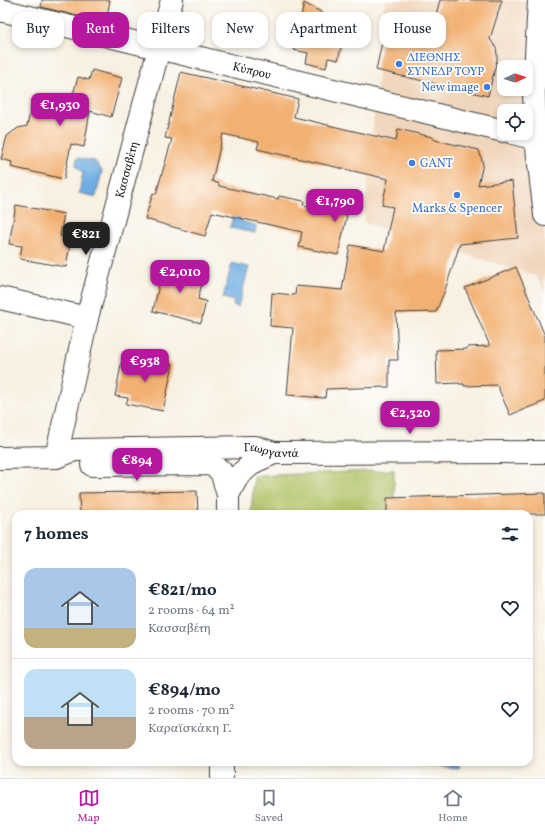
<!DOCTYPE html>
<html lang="en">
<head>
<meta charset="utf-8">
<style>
  :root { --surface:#fff; --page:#f6f6f7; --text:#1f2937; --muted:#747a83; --line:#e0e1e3; --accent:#b5179e }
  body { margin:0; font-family:Vollkorn,serif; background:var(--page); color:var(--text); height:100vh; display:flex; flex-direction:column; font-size:15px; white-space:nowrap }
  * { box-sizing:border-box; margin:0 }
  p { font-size:13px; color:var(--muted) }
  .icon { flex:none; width:22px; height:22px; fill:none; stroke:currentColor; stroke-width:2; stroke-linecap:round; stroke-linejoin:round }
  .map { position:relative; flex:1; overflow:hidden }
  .sheet { position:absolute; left:12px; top:510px; width:521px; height:256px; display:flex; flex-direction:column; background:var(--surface); border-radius:12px; box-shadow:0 2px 6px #0003 }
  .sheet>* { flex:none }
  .guide { position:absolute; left:12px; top:12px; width:521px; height:36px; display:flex; gap:8px }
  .needle { width:26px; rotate:86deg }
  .buttons { position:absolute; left:497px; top:60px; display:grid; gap:8px }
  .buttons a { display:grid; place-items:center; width:36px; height:36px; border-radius:8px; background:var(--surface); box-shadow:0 2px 6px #0003; font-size:20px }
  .price { position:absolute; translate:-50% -34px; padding:0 9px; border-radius:8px; background:var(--accent); color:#fff; font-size:13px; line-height:26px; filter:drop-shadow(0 1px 2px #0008) }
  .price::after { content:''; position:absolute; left:50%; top:24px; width:12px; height:9px; margin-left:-6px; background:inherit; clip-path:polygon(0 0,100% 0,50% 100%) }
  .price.current { background:#222; color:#fff }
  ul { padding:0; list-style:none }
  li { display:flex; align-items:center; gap:12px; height:100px; padding:0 12px }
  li+li { border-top:1px solid var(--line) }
  li span { display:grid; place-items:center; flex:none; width:112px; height:80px; border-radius:12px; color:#555 }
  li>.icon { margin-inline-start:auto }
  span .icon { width:48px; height:48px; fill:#fffc; stroke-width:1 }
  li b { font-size:17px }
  h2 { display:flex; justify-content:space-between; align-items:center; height:48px; padding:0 12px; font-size:17px }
  .chip { padding:0 14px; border-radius:12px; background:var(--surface); box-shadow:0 2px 6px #0003; font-size:14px; line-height:36px }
  .chip.current { background:var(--accent); color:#fff }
  .menu { display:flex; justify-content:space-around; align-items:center; height:56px; border-top:1px solid var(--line); background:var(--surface); font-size:11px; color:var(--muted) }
  .menu a { display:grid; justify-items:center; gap:2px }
  .menu .current { color:var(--accent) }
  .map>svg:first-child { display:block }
  .built { fill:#f0d6bc; fill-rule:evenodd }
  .green { fill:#afc164; stroke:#666e40 }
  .water { fill:#6eade1; stroke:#45647e }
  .building { fill:#f2b172 }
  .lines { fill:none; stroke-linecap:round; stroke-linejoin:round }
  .minor-casing { stroke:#3d3c3a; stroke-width:24 }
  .tertiary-casing { stroke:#3d3c3a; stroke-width:24 }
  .minor { stroke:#fff; stroke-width:22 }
  .tertiary { stroke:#fff; stroke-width:22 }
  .shop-dot { fill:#3f7fe0; stroke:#fff; stroke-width:1.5 }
  .labels { text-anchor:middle; stroke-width:3.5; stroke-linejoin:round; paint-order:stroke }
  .shop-label { font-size:12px; fill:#366cbe; stroke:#fff; text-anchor:start }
  .street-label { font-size:12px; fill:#1c1c1c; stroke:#fff }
</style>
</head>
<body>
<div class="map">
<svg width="545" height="778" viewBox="0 0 545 778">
  <rect width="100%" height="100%" fill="#fff"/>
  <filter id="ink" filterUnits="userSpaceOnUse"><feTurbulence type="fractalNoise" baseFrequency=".025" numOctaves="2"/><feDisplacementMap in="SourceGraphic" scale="8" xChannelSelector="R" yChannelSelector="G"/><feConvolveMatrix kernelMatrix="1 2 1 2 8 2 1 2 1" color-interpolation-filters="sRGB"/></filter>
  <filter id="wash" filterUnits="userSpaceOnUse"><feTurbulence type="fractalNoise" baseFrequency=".012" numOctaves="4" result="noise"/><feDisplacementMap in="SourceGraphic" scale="16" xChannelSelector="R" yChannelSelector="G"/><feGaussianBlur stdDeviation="0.9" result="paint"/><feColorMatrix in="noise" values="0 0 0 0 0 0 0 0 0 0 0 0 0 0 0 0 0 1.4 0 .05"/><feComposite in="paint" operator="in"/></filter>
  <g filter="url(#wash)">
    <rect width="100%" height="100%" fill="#f8f1e2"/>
    <path class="built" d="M 385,0 L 545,0 L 545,292 L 536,276 L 364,223 ZM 504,67 L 526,67 L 526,89 L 504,89 ZM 504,111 L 526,111 L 526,133 L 504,133 Z"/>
    <polygon class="green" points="394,470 394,514 251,514 254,476"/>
    <g class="water">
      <polygon points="77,158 95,161 102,171 96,197 79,193 83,173 76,165"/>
      <polygon points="235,208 243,210 240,221 256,225 255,233 230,228"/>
      <polygon points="232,263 249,267 238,307 233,305 234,301 223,298"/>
      <polygon points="406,762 460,762 459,768 406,764"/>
    </g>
    <g id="blocks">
      <g class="building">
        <polygon points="42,0 110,0 106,23 41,7"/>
        <polygon points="440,0 502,0 490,39 496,48 497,54 497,60 488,96 376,70 387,20 395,15 434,22"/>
        <polygon points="304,3 321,12 321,20 346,26 338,60 328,58 326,68 306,63 308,53 294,50"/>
        <polygon points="92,70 122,78 111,117 90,111 84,147 71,144 64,179 11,167 12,162 1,159 7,136 18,128 27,126 33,100 69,108 78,77 89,80"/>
        <polygon points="181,72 298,99 294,117 396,141 398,129 432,137 435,140 479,150 483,164 478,185 512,181 518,238 460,244 445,290 436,312 396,313 398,360 389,360 389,387 326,389 325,398 287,395 293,328 270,326 272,293 295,295 296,286 342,290 350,245 384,251 393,207 382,205 388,179 257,149 259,142 223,134 212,181 219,184 219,186 278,199 279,196 304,201 303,205 347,215 338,255 299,247 302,232 212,212 205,236 145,219 153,193 156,194 172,139 165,138"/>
        <polygon points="16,205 64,214 60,236 71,238 66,267 20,259 22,246 9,244"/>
        <polygon points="164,263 204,274 198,299 206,301 201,323 153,311"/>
        <polygon points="516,267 545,336 545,401 510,415 497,385 464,386 464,384 459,384 459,383 437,384 436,350 467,349 467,347 490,346 465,288"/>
        <polygon points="136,356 173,364 163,411 126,404 128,398 115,396 122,360 135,363"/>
        <polygon points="197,491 198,514 80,514 79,493"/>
        <polygon points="545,493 545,514 387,514 387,498"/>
      </g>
    </g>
  </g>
  <g filter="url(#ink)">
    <use href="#blocks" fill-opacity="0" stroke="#3d3c3a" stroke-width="1"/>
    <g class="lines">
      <g class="minor-casing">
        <g id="minor">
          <path id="s1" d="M 0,10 L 504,131"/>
          <polyline points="513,133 536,139"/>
          <polyline points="0,298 87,318"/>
          <path id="s2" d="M 56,457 L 87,318 L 172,0"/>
          <path id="s3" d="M 0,458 L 56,457 L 75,450 L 255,447 L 274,453 L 545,452"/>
          <polyline points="92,465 210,464 221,471 228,495 228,514"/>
          <polyline points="228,495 238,476 254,462 274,453"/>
          <polyline points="222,778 222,762"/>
        </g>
      </g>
      <g class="tertiary-casing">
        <polyline id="tertiary" points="539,0 534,93 536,139 545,215"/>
      </g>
      <use href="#minor" class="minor"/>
      <use href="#tertiary" class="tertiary"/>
    </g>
  </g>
  <g class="shop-dot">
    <circle cx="399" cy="64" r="4"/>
    <circle cx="487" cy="87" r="4"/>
    <circle cx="412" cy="163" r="4"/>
    <circle cx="457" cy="195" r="4"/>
  </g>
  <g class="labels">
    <g class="shop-label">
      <text x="407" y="61">ΔΙΕΘΝΗΣ<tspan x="407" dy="14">ΣΥΝΕΔΡ ΤΟΥΡ</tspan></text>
      <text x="479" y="91" text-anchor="end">New image</text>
      <text x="420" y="167">GANT</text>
      <text x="457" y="212" text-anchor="middle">Marks &amp; Spencer</text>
    </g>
    <g class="street-label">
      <text dy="4" stroke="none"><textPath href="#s1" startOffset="259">Κύπρου</textPath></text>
      <text dy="4" stroke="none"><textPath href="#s2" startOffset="296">Κασσαβέτη</textPath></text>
      <text dy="4" stroke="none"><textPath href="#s3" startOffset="273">Γεωργαντά</textPath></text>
    </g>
  </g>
</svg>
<div class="buttons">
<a><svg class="needle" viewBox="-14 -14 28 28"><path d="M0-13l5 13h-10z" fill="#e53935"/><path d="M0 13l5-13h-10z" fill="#747a83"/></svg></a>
<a><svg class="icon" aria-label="locate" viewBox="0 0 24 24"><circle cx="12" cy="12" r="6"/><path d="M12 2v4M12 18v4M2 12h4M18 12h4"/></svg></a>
</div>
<b class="price" style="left:60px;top:127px">€1,930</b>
<b class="price" style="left:335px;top:223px">€1,790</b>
<b class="price current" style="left:86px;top:256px">€821</b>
<b class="price" style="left:180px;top:294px">€2,010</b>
<b class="price" style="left:145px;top:383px">€938</b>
<b class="price" style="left:410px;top:435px">€2,320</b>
<b class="price" style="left:137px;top:482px">€894</b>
<div class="guide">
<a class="chip">Buy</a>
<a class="chip current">Rent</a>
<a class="chip">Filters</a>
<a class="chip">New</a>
<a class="chip">Apartment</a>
<a class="chip">House</a>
</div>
<section class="sheet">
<h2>7 homes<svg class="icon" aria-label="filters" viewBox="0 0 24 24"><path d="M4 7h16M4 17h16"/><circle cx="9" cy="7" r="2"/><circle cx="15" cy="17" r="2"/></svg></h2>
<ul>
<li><span style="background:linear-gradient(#a9c7e8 75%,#c2b280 0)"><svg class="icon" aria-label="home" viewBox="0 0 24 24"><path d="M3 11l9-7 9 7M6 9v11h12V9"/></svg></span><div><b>€821/mo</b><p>2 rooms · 64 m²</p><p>Κασσαβέτη</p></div><svg class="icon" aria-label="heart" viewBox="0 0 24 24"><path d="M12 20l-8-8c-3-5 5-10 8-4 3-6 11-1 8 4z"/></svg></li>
<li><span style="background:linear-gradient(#bfe0f5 60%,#b9a48a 0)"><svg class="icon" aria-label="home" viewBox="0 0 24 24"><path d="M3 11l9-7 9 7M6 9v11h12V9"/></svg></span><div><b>€894/mo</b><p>2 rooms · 70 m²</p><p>Καραϊσκάκη Γ.</p></div><svg class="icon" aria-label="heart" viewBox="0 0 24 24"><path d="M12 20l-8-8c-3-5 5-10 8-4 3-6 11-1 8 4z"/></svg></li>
</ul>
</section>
</div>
<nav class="menu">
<a class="current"><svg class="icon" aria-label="map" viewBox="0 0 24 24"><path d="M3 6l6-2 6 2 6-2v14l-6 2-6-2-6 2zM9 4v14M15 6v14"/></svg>Map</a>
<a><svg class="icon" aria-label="saved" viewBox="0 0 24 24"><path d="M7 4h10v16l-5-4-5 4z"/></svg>Saved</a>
<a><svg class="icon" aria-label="home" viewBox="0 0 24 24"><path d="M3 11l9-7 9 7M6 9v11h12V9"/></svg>Home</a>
</nav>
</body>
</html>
